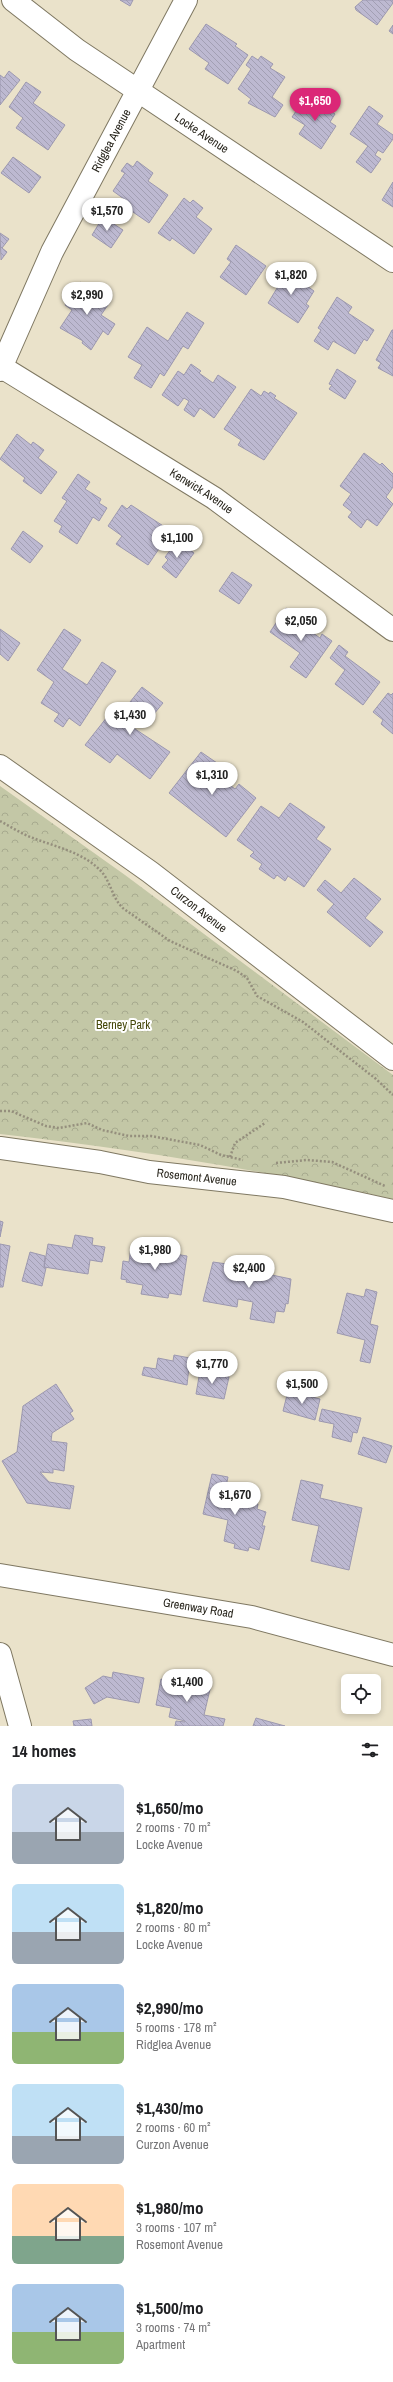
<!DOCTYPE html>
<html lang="en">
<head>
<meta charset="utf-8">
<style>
  :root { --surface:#fff; --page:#f2f2f2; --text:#202124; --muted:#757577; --accent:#db2777 }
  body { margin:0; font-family:"Archivo Narrow",sans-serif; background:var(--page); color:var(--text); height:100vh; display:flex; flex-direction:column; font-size:15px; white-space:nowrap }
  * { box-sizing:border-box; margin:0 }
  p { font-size:13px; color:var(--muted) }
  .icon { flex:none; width:22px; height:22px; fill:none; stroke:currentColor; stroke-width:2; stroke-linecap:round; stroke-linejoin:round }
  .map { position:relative; height:1726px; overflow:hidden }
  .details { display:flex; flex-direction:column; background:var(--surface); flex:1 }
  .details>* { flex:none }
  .tools { position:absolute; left:341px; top:1674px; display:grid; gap:8px }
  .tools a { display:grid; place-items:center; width:40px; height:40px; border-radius:6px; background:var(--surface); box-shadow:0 2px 6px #0003; font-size:20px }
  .price { position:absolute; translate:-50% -34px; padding:0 9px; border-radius:14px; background:#fff; color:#222; font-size:13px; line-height:26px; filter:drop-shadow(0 1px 2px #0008) }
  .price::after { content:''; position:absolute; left:50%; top:24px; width:12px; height:9px; margin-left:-6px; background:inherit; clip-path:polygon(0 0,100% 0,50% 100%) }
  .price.on { background:var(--accent); color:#fff }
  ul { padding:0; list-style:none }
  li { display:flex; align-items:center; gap:12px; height:100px; padding:0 12px }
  li span { display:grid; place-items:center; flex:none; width:112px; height:80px; border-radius:6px; color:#555 }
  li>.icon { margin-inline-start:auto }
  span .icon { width:48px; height:48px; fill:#fffc; stroke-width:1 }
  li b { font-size:17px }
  h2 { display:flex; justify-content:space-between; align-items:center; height:48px; padding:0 12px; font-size:17px }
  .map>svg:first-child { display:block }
  .park { fill:url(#park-crowns) }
  .building { fill:url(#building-back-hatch); stroke:#9c98af }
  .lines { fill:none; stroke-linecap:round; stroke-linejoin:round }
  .minor-casing { stroke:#7f7862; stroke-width:24 }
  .tertiary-casing { stroke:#7f7862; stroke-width:24 }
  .path { stroke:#958f7d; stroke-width:2.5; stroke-dasharray:2 2; stroke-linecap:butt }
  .minor { stroke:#fff; stroke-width:22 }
  .tertiary { stroke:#fff; stroke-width:22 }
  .labels { text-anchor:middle; stroke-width:4; stroke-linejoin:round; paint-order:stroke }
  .street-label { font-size:12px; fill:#221f16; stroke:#fff }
  .park-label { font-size:12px; fill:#444709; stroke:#fff }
</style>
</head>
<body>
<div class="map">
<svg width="393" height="1726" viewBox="0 0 393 1726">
  <defs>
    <pattern id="park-crowns" width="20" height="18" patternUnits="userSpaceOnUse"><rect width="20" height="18" fill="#c3c7a6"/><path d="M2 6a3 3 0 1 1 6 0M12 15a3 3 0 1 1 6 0" fill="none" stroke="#a7aa8e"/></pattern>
    <pattern id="building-back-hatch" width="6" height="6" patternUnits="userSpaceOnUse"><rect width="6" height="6" fill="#bdb9d1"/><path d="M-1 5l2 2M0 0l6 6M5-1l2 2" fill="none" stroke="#a29fb3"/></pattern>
  </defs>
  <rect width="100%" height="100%" fill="#eae2ca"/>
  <path class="park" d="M 0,786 L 125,875 L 393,1075 L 393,1199 C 263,1170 132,1149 0,1134 Z"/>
  <g class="building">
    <polygon points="120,0 133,0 130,6"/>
    <polygon points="363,0 393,0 393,3 377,25 356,10 355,7"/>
    <polygon points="206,24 237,44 235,46 248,55 228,84 205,69 209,63 189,49"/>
    <polygon points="393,25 393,34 389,31"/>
    <polygon points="252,56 258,60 261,56 273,64 270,68 285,77 272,97 283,105 275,117 248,103 251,99 238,89 251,69 246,65"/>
    <polygon points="9,71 20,80 0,105 0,75 4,78"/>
    <polygon points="26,82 41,92 33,103 65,125 48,150 16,128 23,118 9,107"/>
    <polygon points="307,95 335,114 330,122 336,126 321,149 299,134 305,125 292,117"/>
    <polygon points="369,106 383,116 377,124 393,135 393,139 383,153 378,150 375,155 381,159 371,173 356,162 368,146 350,134"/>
    <polygon points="13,157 41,177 29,193 1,173"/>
    <polygon points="137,161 153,173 148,181 168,195 149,223 127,208 131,204 113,191 125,173 121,171 127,163 133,167"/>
    <polygon points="393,182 393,207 382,200"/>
    <polygon points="184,198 190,203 193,200 203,208 196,217 212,229 194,254 172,238 170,241 158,233"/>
    <polygon points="103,217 123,230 111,248 92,235"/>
    <polygon points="0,233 9,239 2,248 7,252 1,260"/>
    <polygon points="236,245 266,266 246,295 220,277 231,262 227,259"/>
    <polygon points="287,266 300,275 297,279 314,291 306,304 309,306 298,323 268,303 282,280 279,278"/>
    <polygon points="80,282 110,302 101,315 115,324 108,335 103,331 91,350 82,343 83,341 60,328 72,310 65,305"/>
    <polygon points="337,297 352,307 348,313 374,330 367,341 364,339 355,354 333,341 328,350 314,341 321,330 318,328"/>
    <polygon points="187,312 204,323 188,349 183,346 164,376 160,373 151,388 134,378 142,365 128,357 147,327 168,341"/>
    <polygon points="392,330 393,330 393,376 378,368 381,363 376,360"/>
    <polygon points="191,364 201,371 199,373 213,383 218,375 236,387 214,418 200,408 194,417 184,410 189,401 184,398 178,406 162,395 178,371 184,375"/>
    <polygon points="337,369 356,381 345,399 329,389 332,385 329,384"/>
    <polygon points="251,389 261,396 264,391 269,394 270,392 276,396 274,398 297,413 264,460 238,445 241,440 224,429"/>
    <polygon points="17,434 31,445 33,442 44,450 38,458 57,472 41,494 23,481 25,478 0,459"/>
    <polygon points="364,453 380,465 382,463 393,474 393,487 386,497 393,504 377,526 367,519 361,528 348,517 352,512 343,505 351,494 340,486"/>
    <polygon points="78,474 90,482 85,489 101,499 99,503 107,508 99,521 93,517 77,544 59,532 62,526 54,521 67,501 62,498"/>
    <polygon points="122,505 127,509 131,505 171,531 148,565 116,544 122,536 108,526"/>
    <polygon points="23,531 43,546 30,563 11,549"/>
    <polygon points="178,540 194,553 176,578 162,567 168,560 165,557"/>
    <polygon points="232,572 252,585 239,604 219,591"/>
    <polygon points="286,608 306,622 303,626 320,638 322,634 332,641 306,678 290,667 300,653 270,632"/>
    <polygon points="0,629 20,643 8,661 0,654"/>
    <polygon points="64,629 81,640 62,669 87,685 102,662 116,671 80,726 69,718 63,727 54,721 59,714 41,703 54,682 37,670"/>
    <polygon points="339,645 348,652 345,656 380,682 363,705 335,684 345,670 330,658"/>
    <polygon points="142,687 163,703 149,720 142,715 132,727 170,752 150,779 117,754 110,763 85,745 111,712 118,717"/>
    <polygon points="388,693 391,695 393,693 393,734 381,724 383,720 373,712"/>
    <polygon points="201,752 217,763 211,771 235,789 239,784 256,798 226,837 169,793"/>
    <polygon points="290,803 325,827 316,839 331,849 304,887 288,876 285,881 277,875 274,879 259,869 262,864 250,856 254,852 237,840 261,806 279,818"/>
    <polygon points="354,878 381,899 365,918 383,932 370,947 327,912 334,904 317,890 325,880 341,893"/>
    <polygon points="0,1221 3,1222 0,1237"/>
    <polygon points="75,1235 93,1238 92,1245 105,1247 102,1262 90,1260 88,1274 44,1267 48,1244 72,1248"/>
    <polygon points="0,1244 10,1246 3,1287 0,1287"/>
    <polygon points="148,1246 163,1248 163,1252 187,1256 181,1295 169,1293 168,1298 141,1294 143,1285 126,1282 127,1280 121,1279 123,1261 129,1262 131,1247 147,1250"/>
    <polygon points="30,1252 45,1256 44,1267 46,1268 42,1286 22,1281"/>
    <polygon points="243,1261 268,1265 267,1274 291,1279 288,1304 286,1303 284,1312 276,1311 274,1323 250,1319 253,1302 238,1299 237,1307 203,1301 213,1262 241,1266"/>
    <polygon points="366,1289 377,1292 370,1324 378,1326 370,1363 360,1361 365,1340 337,1333 347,1293 364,1297"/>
    <polygon points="174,1355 190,1358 187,1385 142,1375 144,1367 156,1369 158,1358 173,1361"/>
    <polygon points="200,1371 229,1377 224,1399 196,1394"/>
    <polygon points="56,1384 73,1411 70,1413 74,1419 52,1433 51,1441 67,1443 64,1471 53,1469 53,1473 40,1472 49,1482 74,1486 70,1509 27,1503 2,1461 17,1452 23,1406"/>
    <polygon points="288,1391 320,1399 315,1420 283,1411"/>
    <polygon points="322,1409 361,1418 357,1433 353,1432 351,1442 332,1437 334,1424 319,1421"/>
    <polygon points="363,1437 392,1446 386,1463 358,1454"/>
    <polygon points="212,1474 228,1477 224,1496 258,1504 257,1509 266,1512 262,1526 265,1526 259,1550 249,1547 248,1551 234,1548 235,1544 224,1541 228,1520 203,1514"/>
    <polygon points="301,1480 323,1485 320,1498 362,1508 349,1570 311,1561 319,1526 292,1520"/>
    <polygon points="113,1672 144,1678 139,1703 107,1697 94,1704 85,1688 103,1676 112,1678"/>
    <polygon points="161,1679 177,1683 178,1679 211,1685 204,1715 225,1719 223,1726 175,1726 176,1721 185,1722 185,1721 169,1717 171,1708 156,1705"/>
    <polygon points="256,1718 285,1726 253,1726"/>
    <polygon points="91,1719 92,1726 74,1726 73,1721"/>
  </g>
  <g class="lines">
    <g class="minor-casing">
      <g id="minor">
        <path id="s1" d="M 13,0 L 77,50 L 393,261"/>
        <path id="s2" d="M 0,366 L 214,498 L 393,630"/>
        <path id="s3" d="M 0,766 L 150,872 L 393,1059"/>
        <path id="s4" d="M 0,1148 L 100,1162 L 149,1172 L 284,1187 L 393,1211"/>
        <path id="s5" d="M 0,1575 L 252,1617 L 393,1655"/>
      </g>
    </g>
    <g class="tertiary-casing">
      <g id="tertiary">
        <path id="s6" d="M 0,370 L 52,252 L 186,0"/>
        <polyline points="0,1654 20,1726"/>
      </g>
    </g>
    <g class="path">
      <path d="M 0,821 C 11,827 22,834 33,838 C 56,847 82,852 100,870 C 111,881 112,899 124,909 L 170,941 L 237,971 L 247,978 L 257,996 L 303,1022 L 376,1079 L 393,1095"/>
      <polyline points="0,1111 11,1111 46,1126 59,1128 87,1123 102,1130 129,1136 151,1136 200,1145 221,1155 243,1160"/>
      <polyline points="230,1157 235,1143 265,1123"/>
      <polyline points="276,1163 307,1160 332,1162 385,1186"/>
    </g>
    <use href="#minor" class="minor"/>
    <use href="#tertiary" class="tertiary"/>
  </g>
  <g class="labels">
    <g class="street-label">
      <text dy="4" stroke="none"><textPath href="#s1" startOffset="231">Locke Avenue</textPath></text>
      <text dy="4" stroke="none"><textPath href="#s6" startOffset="255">Ridglea Avenue</textPath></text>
      <text dy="4" stroke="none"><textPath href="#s2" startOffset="237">Kenwick Avenue</textPath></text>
      <text dy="4" stroke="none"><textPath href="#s3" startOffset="245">Curzon Avenue</textPath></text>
      <text dy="4" stroke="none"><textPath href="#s4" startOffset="199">Rosemont Avenue</textPath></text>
      <text dy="4" stroke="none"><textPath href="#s5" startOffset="201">Greenway Road</textPath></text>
    </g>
    <g class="park-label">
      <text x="123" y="1029">Berney Park</text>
    </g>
  </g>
</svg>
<div class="tools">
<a><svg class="icon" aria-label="locate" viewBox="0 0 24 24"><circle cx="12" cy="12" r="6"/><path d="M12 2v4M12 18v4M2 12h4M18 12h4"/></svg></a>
</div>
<b class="price on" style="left:315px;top:122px">$1,650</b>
<b class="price" style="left:107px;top:232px">$1,570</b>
<b class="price" style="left:291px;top:296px">$1,820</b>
<b class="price" style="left:87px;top:316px">$2,990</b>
<b class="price" style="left:177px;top:559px">$1,100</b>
<b class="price" style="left:301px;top:642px">$2,050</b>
<b class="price" style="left:130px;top:736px">$1,430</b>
<b class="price" style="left:212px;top:796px">$1,310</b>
<b class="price" style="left:155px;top:1271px">$1,980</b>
<b class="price" style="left:249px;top:1289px">$2,400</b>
<b class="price" style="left:212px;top:1385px">$1,770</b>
<b class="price" style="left:302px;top:1405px">$1,500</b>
<b class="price" style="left:235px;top:1516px">$1,670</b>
<b class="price" style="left:187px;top:1703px">$1,400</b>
</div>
<section class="details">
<h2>14 homes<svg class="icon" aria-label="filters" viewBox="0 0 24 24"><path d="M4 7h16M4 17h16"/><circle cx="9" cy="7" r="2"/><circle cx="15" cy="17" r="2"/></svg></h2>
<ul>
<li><span style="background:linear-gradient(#c9d6e8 60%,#9aa5b1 0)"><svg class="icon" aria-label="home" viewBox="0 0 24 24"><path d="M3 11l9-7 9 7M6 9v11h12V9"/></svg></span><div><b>$1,650/mo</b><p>2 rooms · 70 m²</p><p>Locke Avenue</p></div></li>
<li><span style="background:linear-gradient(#bfe0f5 60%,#9aa5b1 0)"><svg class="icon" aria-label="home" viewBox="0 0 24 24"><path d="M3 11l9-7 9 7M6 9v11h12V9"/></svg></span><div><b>$1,820/mo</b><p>2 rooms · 80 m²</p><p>Locke Avenue</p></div></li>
<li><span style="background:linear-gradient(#a9c7e8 60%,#8fb573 0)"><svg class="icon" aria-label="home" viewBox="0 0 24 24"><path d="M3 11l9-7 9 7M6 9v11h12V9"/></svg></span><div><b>$2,990/mo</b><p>5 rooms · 178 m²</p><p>Ridglea Avenue</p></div></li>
<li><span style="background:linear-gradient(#bfe0f5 65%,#9aa5b1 0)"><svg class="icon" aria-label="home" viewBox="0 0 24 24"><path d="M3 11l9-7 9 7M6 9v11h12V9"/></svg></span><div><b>$1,430/mo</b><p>2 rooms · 60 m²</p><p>Curzon Avenue</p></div></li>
<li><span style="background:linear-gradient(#ffd9b3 65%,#7fa58c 0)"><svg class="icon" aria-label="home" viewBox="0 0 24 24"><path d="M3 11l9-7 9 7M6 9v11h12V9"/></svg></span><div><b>$1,980/mo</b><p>3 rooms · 107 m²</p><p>Rosemont Avenue</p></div></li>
<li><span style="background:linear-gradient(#a9c7e8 60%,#8fb573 0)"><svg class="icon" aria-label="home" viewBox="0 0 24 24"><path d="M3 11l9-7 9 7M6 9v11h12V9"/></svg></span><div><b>$1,500/mo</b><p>3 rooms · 74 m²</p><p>Apartment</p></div></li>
</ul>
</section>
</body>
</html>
